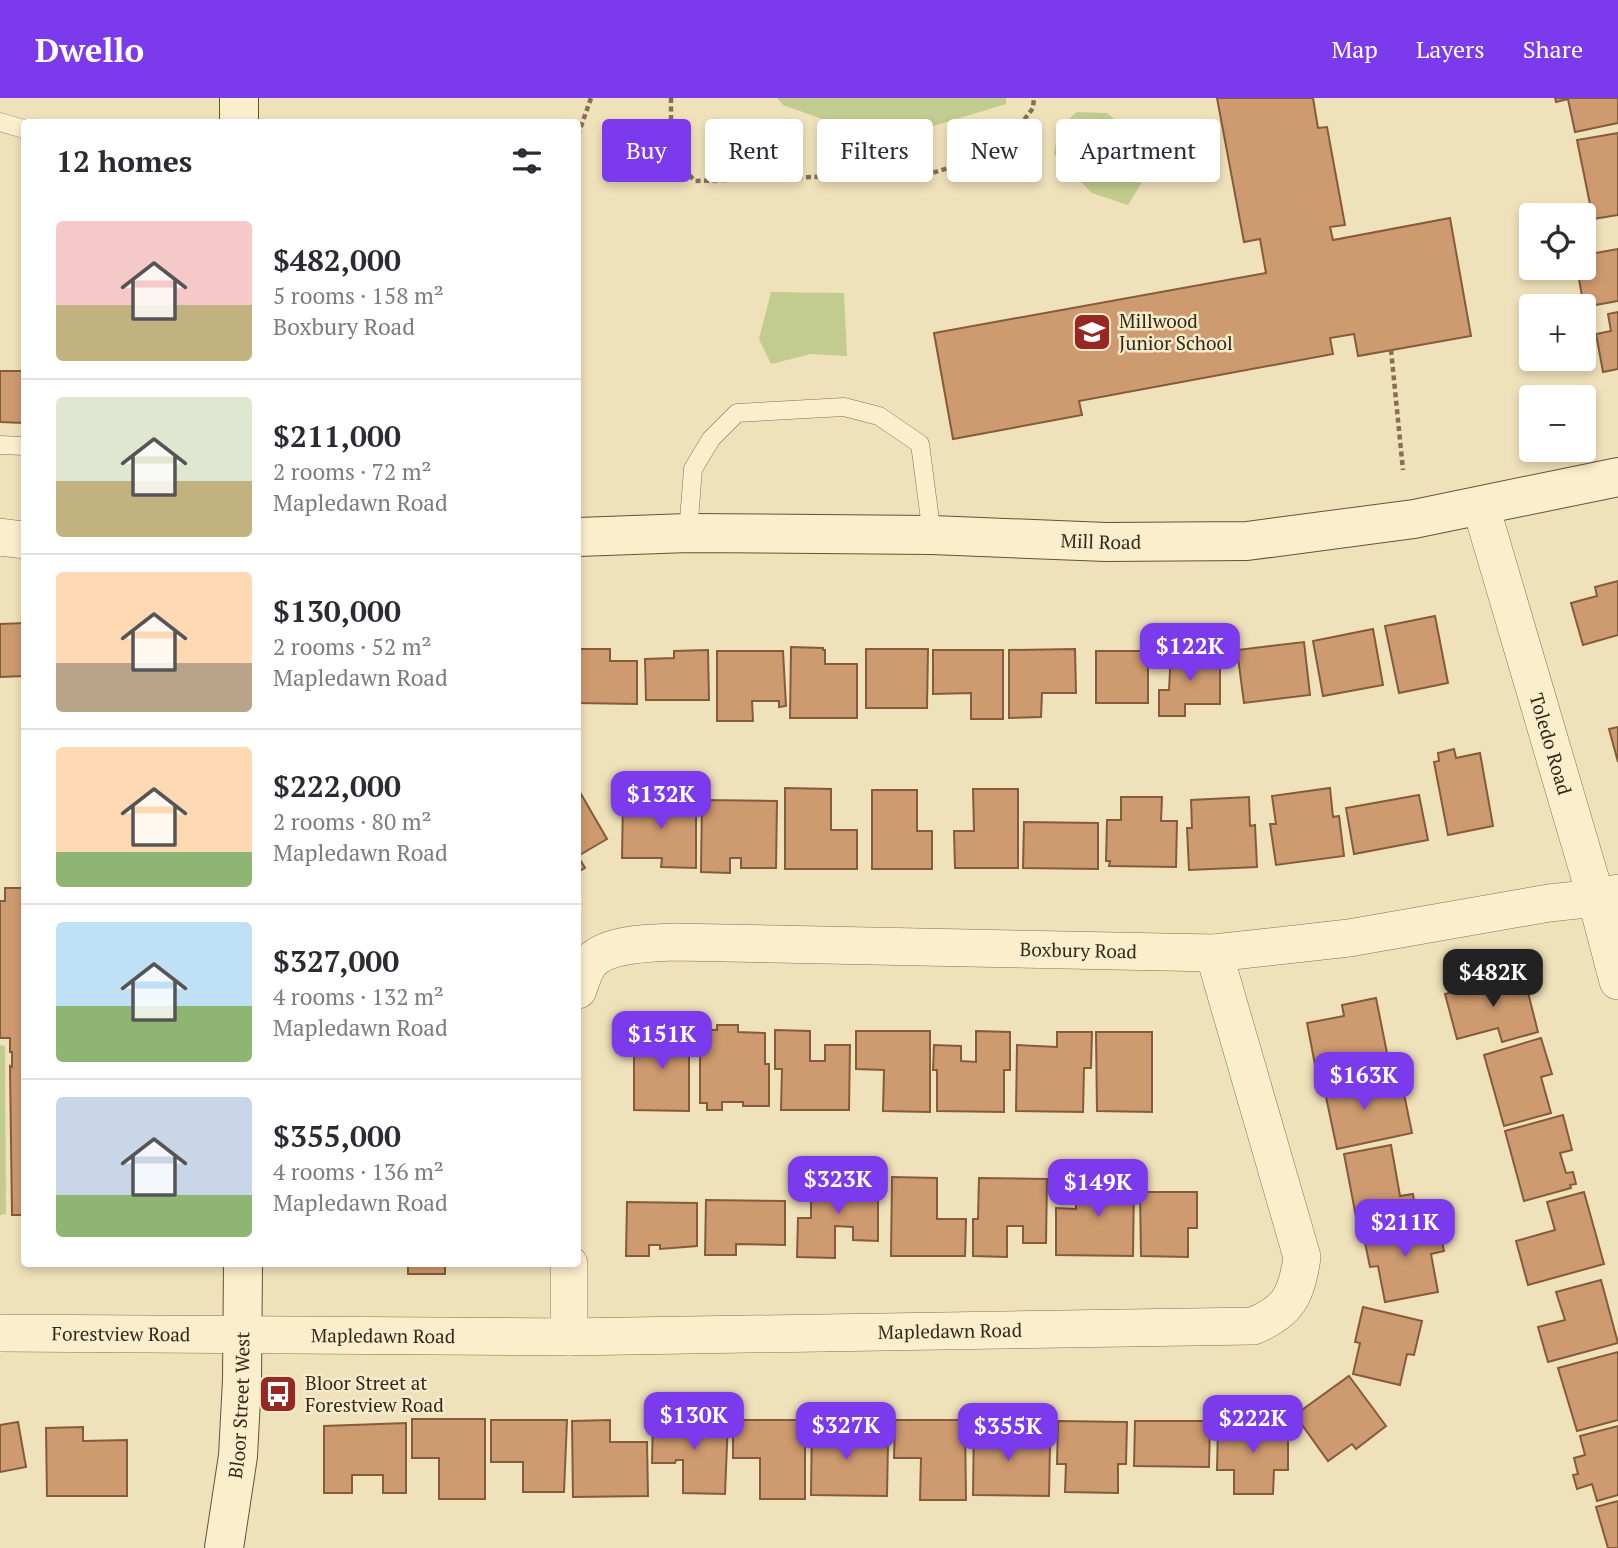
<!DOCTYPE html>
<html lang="en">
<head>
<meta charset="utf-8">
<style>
  :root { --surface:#fff; --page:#f7f7f7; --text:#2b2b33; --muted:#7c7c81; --line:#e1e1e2; --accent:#7c3aed }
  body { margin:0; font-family:"PT Serif",serif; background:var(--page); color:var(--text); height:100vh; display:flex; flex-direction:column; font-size:26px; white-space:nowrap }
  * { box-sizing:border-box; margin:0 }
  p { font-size:23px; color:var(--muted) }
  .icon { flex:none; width:38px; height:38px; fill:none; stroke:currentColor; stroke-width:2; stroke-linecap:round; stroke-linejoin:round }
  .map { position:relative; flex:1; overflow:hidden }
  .drawer { position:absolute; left:21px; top:21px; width:560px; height:1148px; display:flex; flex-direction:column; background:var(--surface); border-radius:7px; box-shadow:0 4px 10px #0003 }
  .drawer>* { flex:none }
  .hud { position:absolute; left:602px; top:21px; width:665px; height:63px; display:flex; gap:14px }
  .fabs { position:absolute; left:1519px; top:105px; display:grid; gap:14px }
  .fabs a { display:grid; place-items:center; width:77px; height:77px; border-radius:7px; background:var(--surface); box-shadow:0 4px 10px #0003; font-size:35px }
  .price { position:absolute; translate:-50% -60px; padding:0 16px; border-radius:14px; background:var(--accent); color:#fff; font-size:23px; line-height:46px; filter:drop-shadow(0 2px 4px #0008) }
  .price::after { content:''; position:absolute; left:50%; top:42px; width:21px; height:16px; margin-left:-10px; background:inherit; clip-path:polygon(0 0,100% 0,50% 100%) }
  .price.active { background:#222; color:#fff }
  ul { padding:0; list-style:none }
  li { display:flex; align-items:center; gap:21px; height:175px; padding:0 35px }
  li+li { border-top:2px solid var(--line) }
  li span { display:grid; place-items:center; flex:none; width:196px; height:140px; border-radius:7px; color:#555 }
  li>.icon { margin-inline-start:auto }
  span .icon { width:84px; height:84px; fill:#fffc; stroke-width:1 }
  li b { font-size:30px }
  h2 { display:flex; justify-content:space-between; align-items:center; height:84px; padding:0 35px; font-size:30px }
  .pill { padding:0 24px; border-radius:7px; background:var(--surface); box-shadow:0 4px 10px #0003; font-size:24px; line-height:63px }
  .pill.active { background:var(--accent); color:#fff }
  header { display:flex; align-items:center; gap:42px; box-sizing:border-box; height:98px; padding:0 35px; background:var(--accent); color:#fff }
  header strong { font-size:33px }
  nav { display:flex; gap:38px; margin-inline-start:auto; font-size:24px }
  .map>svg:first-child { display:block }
  .green { fill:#c3cc8f }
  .building { fill:#ce9a6f; stroke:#855b3a; stroke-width:2 }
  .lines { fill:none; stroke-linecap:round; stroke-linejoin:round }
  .lane-casing { stroke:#857054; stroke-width:19 }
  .street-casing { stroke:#857054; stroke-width:38 }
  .secondary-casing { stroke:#675138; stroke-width:40 }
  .path { stroke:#857054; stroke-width:4.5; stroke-dasharray:5 3.5; stroke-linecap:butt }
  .lane { stroke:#faeecd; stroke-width:18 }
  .street { stroke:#faeecd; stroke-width:37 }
  .secondary { stroke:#faeecd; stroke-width:38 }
  .labels { text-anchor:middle; stroke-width:5; stroke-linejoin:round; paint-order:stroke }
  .poi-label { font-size:19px; fill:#34281a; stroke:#f6ebca; text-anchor:start }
  .street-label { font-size:19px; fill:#34281a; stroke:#f6ebca }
</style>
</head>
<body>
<header>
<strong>Dwello</strong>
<nav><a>Map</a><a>Layers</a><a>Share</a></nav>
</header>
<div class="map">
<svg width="1618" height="1450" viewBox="0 0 1618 1450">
  <rect width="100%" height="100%" fill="#efe1ba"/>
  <g class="green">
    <polygon points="777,0 1006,0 1006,6 884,43 783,7"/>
    <polygon points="1077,14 1107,15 1131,34 1141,86 1128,107 1092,95 1054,56 1058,30"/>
    <polygon points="771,194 844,195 847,258 811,256 771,266 759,241"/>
    <polygon points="0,947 5,948 6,1116 0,1117"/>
  </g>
  <g class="building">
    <polygon points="1217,0 1313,0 1318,30 1327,29 1345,127 1330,129 1333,142 1450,120 1471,238 1358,258 1354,236 1330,240 1333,256 1079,303 1082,317 953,341 934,235 1266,175 1260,141 1244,144"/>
    <polygon points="1555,0 1618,0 1618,25 1575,34 1568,1 1556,4"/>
    <polygon points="1618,35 1618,117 1593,121 1577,42"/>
    <polygon points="1618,151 1618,203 1584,209 1577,170 1584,170 1584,157"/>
    <polygon points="1618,214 1618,271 1603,274 1596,236 1611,233 1608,216"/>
    <polygon points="0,273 24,273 24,325 0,324"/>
    <polygon points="1618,483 1618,537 1583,547 1571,505 1597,498 1595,489"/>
    <polygon points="1435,518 1448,585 1399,595 1385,528"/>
    <polygon points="24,525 24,578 0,579 0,526"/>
    <polygon points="1373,531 1383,587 1323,598 1313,543"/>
    <polygon points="1304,544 1310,597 1244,605 1237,552"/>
    <polygon points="791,549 823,550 823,552 825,552 825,566 857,566 857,620 790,620"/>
    <polygon points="578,551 610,551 610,563 637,563 637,606 578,605"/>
    <polygon points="866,551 928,551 927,610 866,610"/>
    <polygon points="1075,551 1076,595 1042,595 1041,619 1009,620 1009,552"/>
    <polygon points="708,552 709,602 646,602 645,561 674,560 674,553"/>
    <polygon points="933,552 1003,552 1003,621 971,621 971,595 933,596"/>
    <polygon points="717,553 783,553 786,608 779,609 779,603 752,603 753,623 717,623"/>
    <rect x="1096" y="553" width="52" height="52"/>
    <polygon points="1171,553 1202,553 1203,561 1220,560 1220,606 1185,606 1185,618 1159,618 1159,592 1169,592"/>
    <polygon points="1618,629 1618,664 1609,631"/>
    <polygon points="1454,651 1456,660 1480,655 1493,728 1448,737 1434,664 1439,663 1438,655"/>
    <polygon points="785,690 831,691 831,732 857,732 857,771 785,771"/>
    <polygon points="1330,690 1333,719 1339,718 1344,758 1276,767 1270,726 1276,726 1272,698"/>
    <polygon points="973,691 1018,691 1018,770 955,770 954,733 974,733"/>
    <polygon points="872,692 917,692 917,733 932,733 932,771 872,771"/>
    <polygon points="581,696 607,741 578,758 585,770 578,774 578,698"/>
    <polygon points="1419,697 1428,742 1354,756 1346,710"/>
    <polygon points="1121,699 1162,699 1161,723 1177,723 1176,769 1109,768 1110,763 1106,763 1107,722 1121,722"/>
    <polygon points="1249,699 1250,728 1255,727 1257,769 1189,772 1187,730 1192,730 1191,702"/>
    <polygon points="623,702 696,702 696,770 661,769 662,760 622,760"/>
    <polygon points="702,702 777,703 776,770 741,770 741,760 730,760 730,775 701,774"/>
    <polygon points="1024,724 1098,725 1098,771 1023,770"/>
    <polygon points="5,790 24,790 24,1117 12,1117 10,968 12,969 12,954 10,954 10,940 0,940 0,803 5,803"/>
    <polygon points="1523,875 1538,934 1502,944 1498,930 1457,941 1445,896"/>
    <polygon points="1376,900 1388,960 1316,972 1307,925 1344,918 1342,907"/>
    <polygon points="717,927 738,927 738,934 765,935 765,966 769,966 769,1008 743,1008 743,1004 722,1004 722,1012 707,1012 707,1005 700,1005 700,932 717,932"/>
    <polygon points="775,932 810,933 810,963 825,963 825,947 850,947 849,1012 781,1012 782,971 775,971"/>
    <polygon points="856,933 930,933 930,1014 883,1013 884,972 856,971"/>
    <polygon points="976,933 1010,934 1010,972 1004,972 1004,1014 937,1013 937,972 933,972 934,947 961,948 961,963 976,964"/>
    <polygon points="634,934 689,934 689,1013 634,1012"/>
    <polygon points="1057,934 1092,934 1091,970 1084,970 1083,1014 1016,1013 1017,947 1057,949"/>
    <polygon points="1096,934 1152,934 1152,1014 1097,1013"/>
    <polygon points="1541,940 1552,976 1541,979 1551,1015 1504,1028 1484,957"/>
    <polygon points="1359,972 1365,1000 1403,991 1412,1035 1337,1051 1322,980"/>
    <polygon points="1563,1017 1572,1052 1560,1055 1566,1075 1573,1074 1576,1086 1570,1087 1571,1090 1524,1103 1505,1033"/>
    <polygon points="1391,1047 1400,1098 1413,1096 1416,1115 1404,1118 1404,1121 1358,1129 1344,1056"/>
    <polygon points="892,1079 937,1080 937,1121 966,1121 965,1158 891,1158"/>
    <polygon points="979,1080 1047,1081 1046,1145 1023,1145 1023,1128 1007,1128 1007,1159 973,1158 973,1121 978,1121"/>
    <polygon points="1076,1080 1134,1080 1133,1158 1056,1157 1056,1110 1076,1111"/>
    <polygon points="811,1082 878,1083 878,1143 853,1142 853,1129 835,1128 835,1160 797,1159 798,1120 811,1120"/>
    <polygon points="1140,1094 1197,1094 1197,1130 1188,1130 1188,1159 1141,1158"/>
    <polygon points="1584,1094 1604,1166 1528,1187 1516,1143 1555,1132 1547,1104"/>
    <polygon points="706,1102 785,1103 785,1147 736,1146 736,1157 705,1157"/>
    <polygon points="627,1104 697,1105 697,1148 660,1151 660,1147 649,1147 649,1158 626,1158"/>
    <polygon points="1437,1121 1444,1153 1431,1156 1438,1194 1385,1204 1378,1168 1370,1169 1363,1135"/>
    <polygon points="389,1166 481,1166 481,1168 445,1167 445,1176 408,1176 408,1168 389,1168"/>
    <polygon points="1601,1182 1618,1245 1548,1264 1538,1229 1565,1222 1556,1194"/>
    <polygon points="1363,1209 1422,1223 1414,1257 1407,1256 1400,1287 1353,1276 1360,1245 1355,1244"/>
    <polygon points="1618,1254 1618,1322 1577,1333 1558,1270"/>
    <polygon points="1349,1278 1386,1328 1356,1351 1352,1346 1328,1363 1295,1317"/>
    <polygon points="412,1321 485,1321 485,1401 439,1401 439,1360 412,1360"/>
    <polygon points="653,1321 728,1322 725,1396 683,1395 683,1362 676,1362 675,1365 652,1365"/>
    <polygon points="812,1321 851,1322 851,1344 888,1345 887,1398 811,1397"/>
    <polygon points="491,1322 567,1322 564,1394 523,1394 523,1364 491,1364"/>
    <polygon points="610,1322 610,1344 647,1344 648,1398 573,1399 572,1323"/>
    <polygon points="733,1322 805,1322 805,1401 760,1401 760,1360 733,1360"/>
    <polygon points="895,1322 965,1322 966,1402 920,1402 921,1360 894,1360"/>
    <polygon points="974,1323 1011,1323 1011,1345 1050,1346 1049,1398 973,1397"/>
    <polygon points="1058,1323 1127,1324 1126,1366 1118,1366 1118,1395 1065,1394 1066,1366 1057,1366"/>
    <polygon points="1135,1323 1210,1323 1209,1369 1134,1368"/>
    <polygon points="1232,1323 1273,1323 1273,1331 1288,1331 1288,1372 1274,1372 1273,1396 1234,1396 1234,1372 1217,1372 1218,1330 1233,1330"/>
    <polygon points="18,1324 26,1369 0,1374 0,1327"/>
    <polygon points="406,1325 406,1395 383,1395 383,1377 352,1377 352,1395 324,1395 324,1328"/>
    <polygon points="1618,1328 1618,1397 1597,1403 1592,1386 1577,1391 1573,1377 1578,1376 1574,1360 1585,1357 1580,1338"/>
    <polygon points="83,1329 83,1343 127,1342 127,1398 47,1398 46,1330"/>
    <polygon points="1618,1403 1618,1450 1608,1450 1596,1409"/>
  </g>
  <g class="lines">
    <g class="lane-casing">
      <g id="lane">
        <polyline points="0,24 24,31"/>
        <polyline points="0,347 24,348"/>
        <polyline points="688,435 693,371 711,341 737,315 844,309 879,318 920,346 932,437"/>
      </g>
    </g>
    <g class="street-casing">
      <g id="street">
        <path id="s1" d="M 1481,409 L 1596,800 L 1618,883"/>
        <polyline points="0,439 24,442"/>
        <path id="s2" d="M 578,892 C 581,883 584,873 589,866 C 604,845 650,845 674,844 L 1214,855 L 1349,840 L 1549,805 L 1596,800 L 1618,795"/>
        <path id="s3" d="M 0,1235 L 569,1239 L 1253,1228 C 1288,1214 1297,1197 1302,1159 L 1214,855"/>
        <polyline points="569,1239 569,1166"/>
      </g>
    </g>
    <g class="secondary-casing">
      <g id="secondary">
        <polyline points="239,24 239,0"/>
        <path id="s4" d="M 578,439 L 688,435 L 932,437 L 1106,444 L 1247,443 L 1414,421 L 1618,379"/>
        <path id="s5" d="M 224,1450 L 238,1358 L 242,1282 L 243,1166"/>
      </g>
    </g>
    <g class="path">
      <polyline points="671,0 671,59 695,83 932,75 1000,54 1033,10 1034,0"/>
      <polyline points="578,37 591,0"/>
      <polyline points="1391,252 1403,372"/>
    </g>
    <use href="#lane" class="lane"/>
    <use href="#street" class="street"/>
    <use href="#secondary" class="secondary"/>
  </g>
  <defs>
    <g id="school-square" transform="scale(2.0125)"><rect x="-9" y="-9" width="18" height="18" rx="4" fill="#962723" stroke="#f6ebca"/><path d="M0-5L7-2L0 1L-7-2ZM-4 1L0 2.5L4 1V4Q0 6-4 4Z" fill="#fff"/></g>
    <g id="bus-square" transform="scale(2.0125)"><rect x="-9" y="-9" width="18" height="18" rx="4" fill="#962723" stroke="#f6ebca"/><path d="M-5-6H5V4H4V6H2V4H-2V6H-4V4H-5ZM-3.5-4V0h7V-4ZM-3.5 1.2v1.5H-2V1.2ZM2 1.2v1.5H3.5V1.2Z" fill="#fff"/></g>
  </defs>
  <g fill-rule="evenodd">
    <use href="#school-square" x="1092" y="234"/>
    <use href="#bus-square" x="278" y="1296"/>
  </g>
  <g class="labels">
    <g class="poi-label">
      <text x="1119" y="230">Millwood<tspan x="1119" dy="22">Junior School</tspan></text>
      <text x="305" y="1292">Bloor Street at<tspan x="305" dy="22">Forestview Road</tspan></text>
    </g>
    <g class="street-label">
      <text dy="7" stroke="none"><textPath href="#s4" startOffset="523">Mill Road</textPath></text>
      <text dy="7" stroke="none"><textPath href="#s1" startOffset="247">Toledo Road</textPath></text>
      <text dy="7" stroke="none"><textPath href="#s2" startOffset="523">Boxbury Road</textPath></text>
      <text dy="7" stroke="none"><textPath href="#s3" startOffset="950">Mapledawn Road</textPath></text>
      <text dy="7" stroke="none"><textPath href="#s3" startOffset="121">Forestview Road</textPath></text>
      <text dy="7" stroke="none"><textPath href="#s3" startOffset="383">Mapledawn Road</textPath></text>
      <text dy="7" stroke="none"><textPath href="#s5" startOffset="144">Bloor Street West</textPath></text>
    </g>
  </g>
</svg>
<div class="fabs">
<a><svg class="icon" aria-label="locate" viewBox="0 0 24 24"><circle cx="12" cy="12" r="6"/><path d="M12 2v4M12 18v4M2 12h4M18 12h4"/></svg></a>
<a>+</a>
<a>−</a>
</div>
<b class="price" style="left:1190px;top:585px">$122K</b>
<b class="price" style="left:661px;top:733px">$132K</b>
<b class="price active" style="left:1493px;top:911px">$482K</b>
<b class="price" style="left:662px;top:973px">$151K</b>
<b class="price" style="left:1364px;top:1014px">$163K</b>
<b class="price" style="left:838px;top:1118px">$323K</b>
<b class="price" style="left:1098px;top:1121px">$149K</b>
<b class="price" style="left:1405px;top:1161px">$211K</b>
<b class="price" style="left:694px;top:1354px">$130K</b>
<b class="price" style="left:1253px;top:1357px">$222K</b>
<b class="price" style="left:846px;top:1364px">$327K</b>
<b class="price" style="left:1008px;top:1365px">$355K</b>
<div class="hud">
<a class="pill active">Buy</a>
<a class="pill">Rent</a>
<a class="pill">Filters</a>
<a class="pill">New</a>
<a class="pill">Apartment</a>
</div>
<section class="drawer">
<h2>12 homes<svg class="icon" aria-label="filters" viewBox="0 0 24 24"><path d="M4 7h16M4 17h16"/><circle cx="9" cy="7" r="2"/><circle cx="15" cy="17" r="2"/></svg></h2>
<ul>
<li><span style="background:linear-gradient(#f6c9c9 60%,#c2b280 0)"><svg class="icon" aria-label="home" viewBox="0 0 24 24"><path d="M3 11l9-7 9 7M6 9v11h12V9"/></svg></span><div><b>$482,000</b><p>5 rooms · 158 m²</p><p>Boxbury Road</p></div></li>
<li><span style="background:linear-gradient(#dfe7d0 60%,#c2b280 0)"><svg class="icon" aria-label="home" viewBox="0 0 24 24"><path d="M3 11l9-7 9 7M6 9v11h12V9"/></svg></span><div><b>$211,000</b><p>2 rooms · 72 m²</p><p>Mapledawn Road</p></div></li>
<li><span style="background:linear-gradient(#ffd9b3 65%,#b9a48a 0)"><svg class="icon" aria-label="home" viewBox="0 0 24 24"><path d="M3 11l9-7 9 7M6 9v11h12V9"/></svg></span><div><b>$130,000</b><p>2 rooms · 52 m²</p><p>Mapledawn Road</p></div></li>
<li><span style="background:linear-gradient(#ffd9b3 75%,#8fb573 0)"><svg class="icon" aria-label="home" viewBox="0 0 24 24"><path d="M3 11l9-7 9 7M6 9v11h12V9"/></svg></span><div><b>$222,000</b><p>2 rooms · 80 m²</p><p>Mapledawn Road</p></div></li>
<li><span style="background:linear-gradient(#bfe0f5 60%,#8fb573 0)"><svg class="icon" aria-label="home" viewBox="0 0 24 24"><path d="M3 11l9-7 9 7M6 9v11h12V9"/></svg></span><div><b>$327,000</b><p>4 rooms · 132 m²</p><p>Mapledawn Road</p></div></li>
<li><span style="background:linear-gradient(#c9d6e8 70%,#8fb573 0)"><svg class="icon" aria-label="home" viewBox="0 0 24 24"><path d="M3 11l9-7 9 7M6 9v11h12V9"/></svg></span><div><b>$355,000</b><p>4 rooms · 136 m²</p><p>Mapledawn Road</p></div></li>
</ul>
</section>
</div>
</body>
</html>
